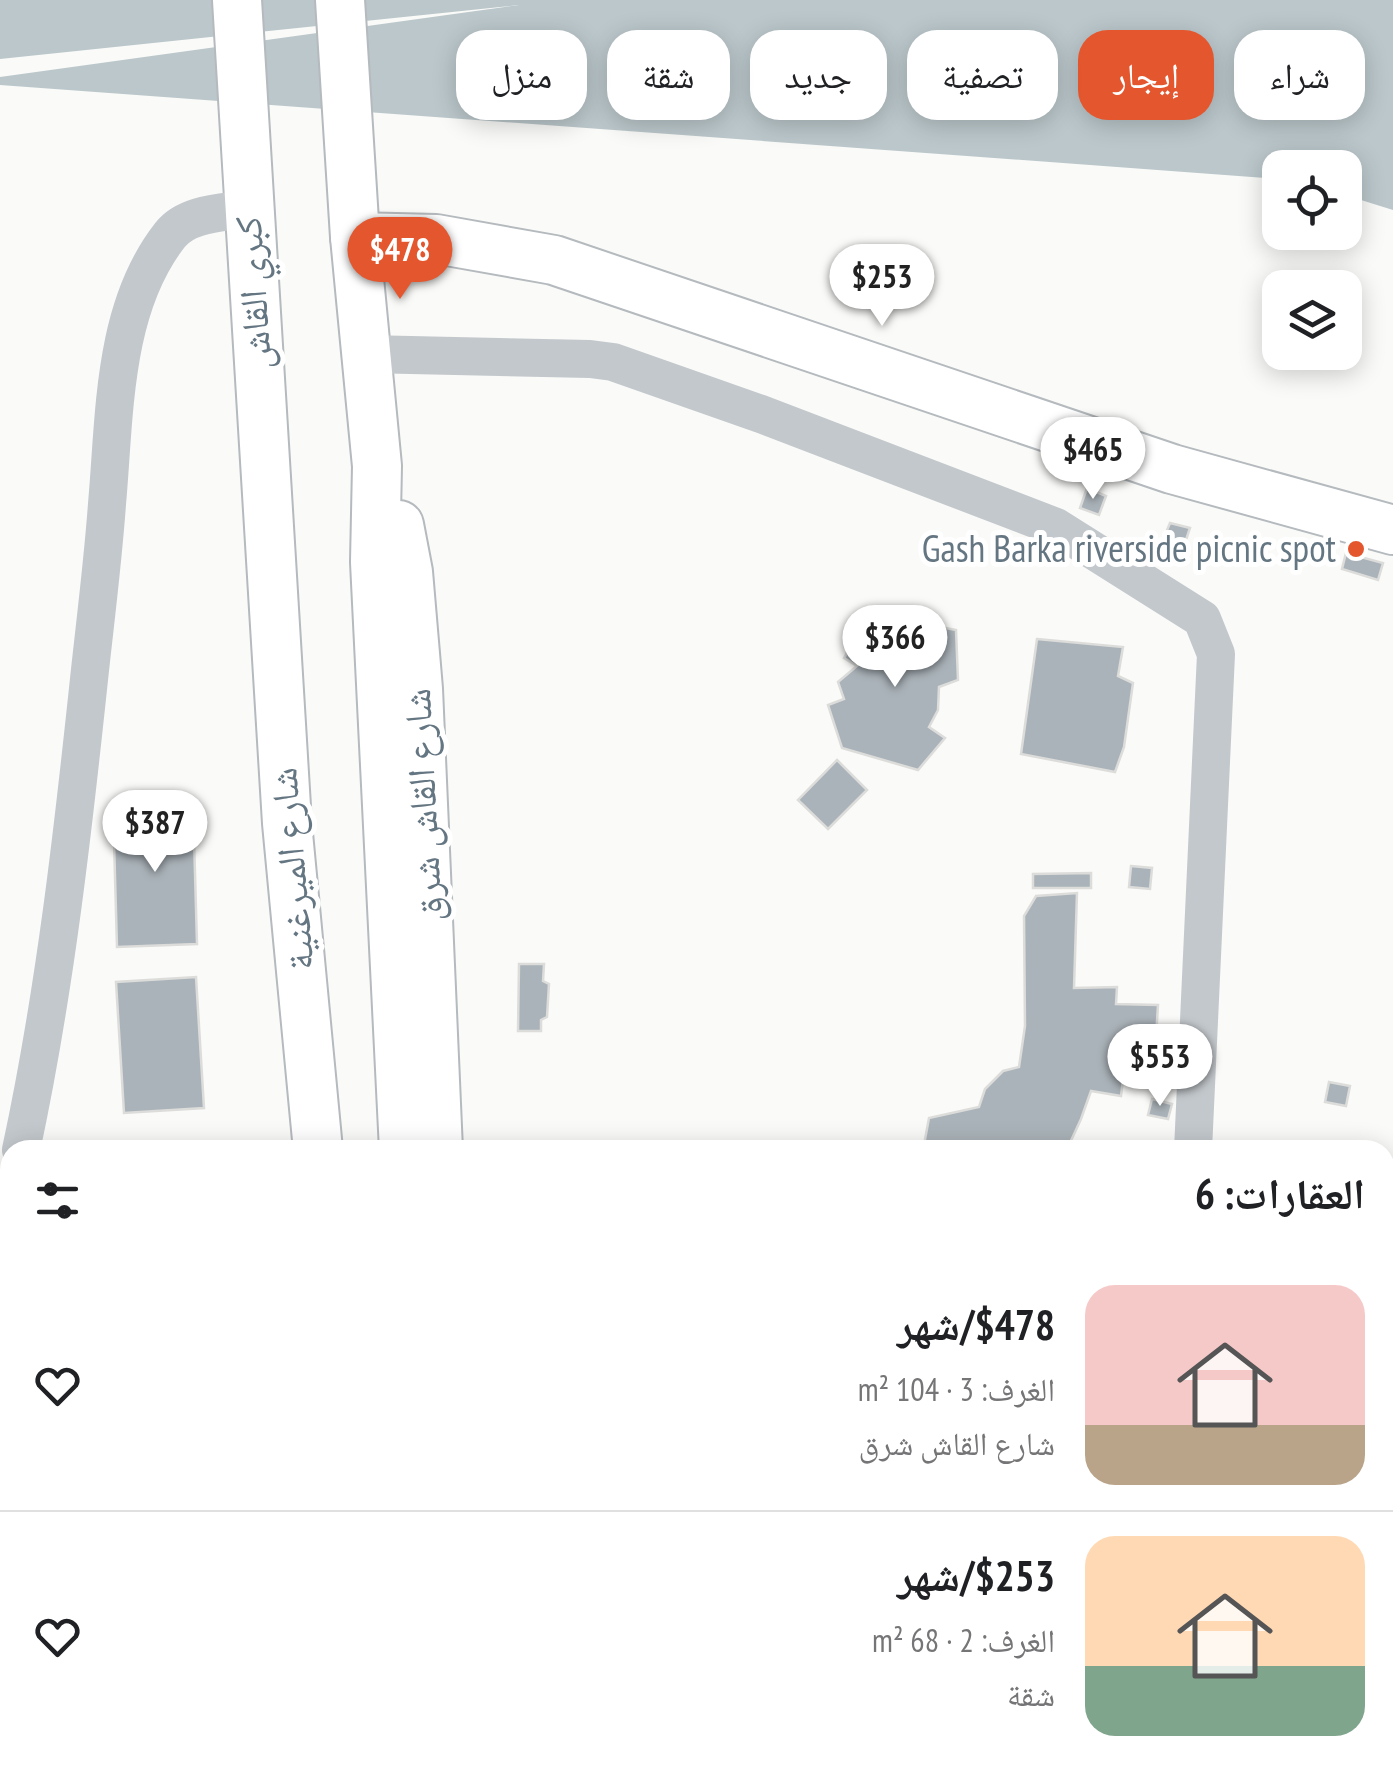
<!DOCTYPE html>
<html lang="ar">
<head>
<meta charset="utf-8">
<style>
  :root { --surface:#fff; --page:#f6f6f6; --text:#202124; --muted:#757577; --line:#e0e0e0; --accent:#e4572e }
  body { margin:0; font-family:"PT Sans Narrow","Noto Naskh Arabic",sans-serif; background:var(--page); color:var(--text); direction:rtl; height:100vh; display:flex; flex-direction:column; font-size:38px; white-space:nowrap }
  * { box-sizing:border-box; margin:0 }
  p { font-size:32px; color:var(--muted) }
  .icon { flex:none; width:55px; height:55px; fill:none; stroke:currentColor; stroke-width:2; stroke-linecap:round; stroke-linejoin:round }
  .map { position:relative; flex:1; overflow:hidden; direction:ltr }
  .panel { position:absolute; left:0px; top:1140px; width:1395px; height:642px; display:flex; flex-direction:column; background:var(--surface); border-radius:30px 30px 0 0; box-shadow:0 5px 25px #0003; direction:rtl }
  .panel>* { flex:none }
  .top-card { position:absolute; left:30px; top:30px; width:1335px; height:90px; direction:rtl; display:flex; gap:20px }
  .buttons { position:absolute; left:1262px; top:150px; display:grid; gap:20px }
  .buttons a { display:grid; place-items:center; width:100px; height:100px; border-radius:20px; background:var(--surface); box-shadow:0 5px 25px #0003; font-size:50px }
  .price { position:absolute; translate:-50% -85px; padding:0 22px; border-radius:35px; background:#fff; color:#222; font-size:32px; line-height:65px; filter:drop-shadow(0 2px 5px #0008) }
  .price::after { content:''; position:absolute; left:50%; top:60px; width:30px; height:22px; margin-left:-15px; background:inherit; clip-path:polygon(0 0,100% 0,50% 100%) }
  .price.selected { background:var(--accent); color:#fff }
  ul { padding:0; list-style:none }
  li { display:flex; align-items:center; gap:30px; height:250px; padding:0 30px }
  li+li { border-top:2px solid var(--line) }
  li span { display:grid; place-items:center; flex:none; width:280px; height:200px; border-radius:30px; color:#555 }
  li>.icon { margin-inline-start:auto }
  span .icon { width:120px; height:120px; fill:#fffc; stroke-width:1 }
  li b { font-size:42px }
  h2 { display:flex; justify-content:space-between; align-items:center; height:120px; padding:0 30px; font-size:42px }
  .chip { padding:0 35px; border-radius:30px; background:var(--surface); box-shadow:0 5px 25px #0003; font-size:35px; line-height:90px }
  .chip.selected { background:var(--accent); color:#fff }
  .map>svg:first-child { display:block }
  .water { fill:#bbc7cb }
  .building { fill:#aab3b9; stroke:#dcdcda; stroke-width:2.5 }
  .lines { fill:none; stroke-linecap:round; stroke-linejoin:round }
  .major-casing { stroke:#b5babe; stroke-width:52 }
  .minor { stroke:#c3c8cc; stroke-width:38 }
  .major { stroke:#fff; stroke-width:48 }
  .poi-dot { fill:#e4572e; stroke:#fff; stroke-width:4 }
  .labels { text-anchor:middle; stroke-width:10; stroke-linejoin:round; paint-order:stroke }
  .street-label { font-size:38px; fill:#657683; stroke:#fff }
  .poi-label { font-size:38px; fill:#657683; stroke:#fff; text-anchor:end }
</style>
</head>
<body>
<div class="map">
<svg width="1393" height="1782" viewBox="0 0 1393 1782">
  <rect width="100%" height="100%" fill="#fafaf8"/>
  <polygon class="water" points="0,0 1393,0 1393,210 1345,195 1345,168 1280,168 1280,179 0,85 0,77 519,5 0,59"/>
  <g class="building">
    <polygon points="1087,488 1106,496 1099,515 1080,508"/>
    <polygon points="1170,523 1190,528 1184,546 1163,540"/>
    <polygon points="1346,553 1383,563 1378,580 1342,569"/>
    <polygon points="870,613 956,630 958,680 939,687 938,710 929,727 945,738 918,770 842,748 828,705 844,699 838,682 857,666 844,658"/>
    <polygon points="1037,639 1123,647 1118,676 1133,683 1124,747 1115,772 1021,754"/>
    <polygon points="837,760 867,790 828,829 798,800"/>
    <polygon points="193,803 197,944 117,947 113,806"/>
    <polygon points="1131,866 1152,868 1150,889 1129,887"/>
    <polygon points="1091,873 1091,888 1033,888 1033,874"/>
    <polygon points="1077,893 1074,988 1117,987 1116,1004 1158,1005 1155,1054 1162,1079 1123,1080 1121,1096 1091,1091 1081,1119 1069,1145 1063,1150 923,1150 929,1118 979,1107 985,1089 1003,1071 1019,1067 1025,1026 1024,916 1036,896"/>
    <polygon points="519,964 544,964 543,981 549,984 547,1017 541,1020 541,1031 518,1031"/>
    <polygon points="196,977 204,1108 124,1113 116,982"/>
    <polygon points="1329,1082 1350,1086 1346,1106 1325,1102"/>
    <polygon points="1152,1099 1172,1104 1168,1119 1148,1115"/>
    <polygon points="930,1772 991,1772 989,1782 928,1782"/>
    <polygon points="1212,1772 1283,1772 1280,1782 1230,1782 1211,1777"/>
    <polygon points="1299,1772 1341,1772 1338,1782 1297,1782"/>
    <polygon points="324,1776 324,1782 154,1782"/>
  </g>
  <g class="lines">
    <g class="major-casing">
      <g id="major">
        <polyline points="237,0 287,823 318,1150"/>
        <polyline points="340,0 355,237 377,466 375,562 404,1150"/>
        <polyline points="355,237 436,239 554,260 1172,469 1393,530"/>
        <polyline points="399,525 408,572 418,689 438,1150"/>
        <polyline points="405,1772 407,1782"/>
        <polyline points="451,1772 455,1782"/>
      </g>
    </g>
    <g class="minor">
      <polyline points="366,354 590,359 613,362 761,414 1056,527 1202,619 1216,654 1193,1150"/>
      <path d="M 21,1150 C 55,992 73,831 90,670 C 96,615 103,560 107,504 C 115,415 112,309 170,235 C 187,213 222,213 247,209"/>
      <polyline points="0,1233 10,1194"/>
      <polyline points="1385,1735 1393,1736"/>
      <polyline points="0,1776 58,1772"/>
      <polyline points="1150,1782 1152,1772"/>
      <polyline points="1375,1782 1376,1772"/>
    </g>
    <use href="#major" class="major"/>
  </g>
  <circle class="poi-dot" cx="1356" cy="549" r="10"/>
  <g class="labels">
    <g class="street-label">
      <text transform="translate(253 293) rotate(-94)" y="13">كبري القاش</text>
      <text transform="translate(423 805) rotate(-93)" y="13">شارع القاش شرق</text>
      <text transform="translate(292 869) rotate(-95)" y="13">شارع الميرغنية</text>
    </g>
    <g class="poi-label">
      <text x="1336" y="562">Gash Barka riverside picnic spot</text>
    </g>
  </g>
</svg>
<div class="buttons">
<a><svg class="icon" aria-label="locate" viewBox="0 0 24 24"><circle cx="12" cy="12" r="6"/><path d="M12 2v4M12 18v4M2 12h4M18 12h4"/></svg></a>
<a><svg class="icon" aria-label="layers" viewBox="0 0 24 24"><path d="M12 4l9 5-9 5-9-5zM3 14l9 5 9-5"/></svg></a>
</div>
<b class="price selected" style="left:400px;top:302px">$478</b>
<b class="price" style="left:882px;top:329px">$253</b>
<b class="price" style="left:1093px;top:502px">$465</b>
<b class="price" style="left:895px;top:690px">$366</b>
<b class="price" style="left:155px;top:875px">$387</b>
<b class="price" style="left:1160px;top:1109px">$553</b>
<div class="top-card">
<a class="chip">شراء</a>
<a class="chip selected">إيجار</a>
<a class="chip">تصفية</a>
<a class="chip">جديد</a>
<a class="chip">شقة</a>
<a class="chip">منزل</a>
</div>
<section class="panel">
<h2>العقارات: 6<svg class="icon" aria-label="filters" viewBox="0 0 24 24"><path d="M4 7h16M4 17h16"/><circle cx="9" cy="7" r="2"/><circle cx="15" cy="17" r="2"/></svg></h2>
<ul>
<li><span style="background:linear-gradient(#f6c9c9 70%,#b9a48a 0)"><svg class="icon" aria-label="home" viewBox="0 0 24 24"><path d="M3 11l9-7 9 7M6 9v11h12V9"/></svg></span><div><b>$478/شهر</b><p>الغرف: 3 · 104 m²</p><p>شارع القاش شرق</p></div><svg class="icon" aria-label="heart" viewBox="0 0 24 24"><path d="M12 20l-8-8c-3-5 5-10 8-4 3-6 11-1 8 4z"/></svg></li>
<li><span style="background:linear-gradient(#ffd9b3 65%,#7fa58c 0)"><svg class="icon" aria-label="home" viewBox="0 0 24 24"><path d="M3 11l9-7 9 7M6 9v11h12V9"/></svg></span><div><b>$253/شهر</b><p>الغرف: 2 · 68 m²</p><p>شقة</p></div><svg class="icon" aria-label="heart" viewBox="0 0 24 24"><path d="M12 20l-8-8c-3-5 5-10 8-4 3-6 11-1 8 4z"/></svg></li>
</ul>
</section>
</div>
</body>
</html>
